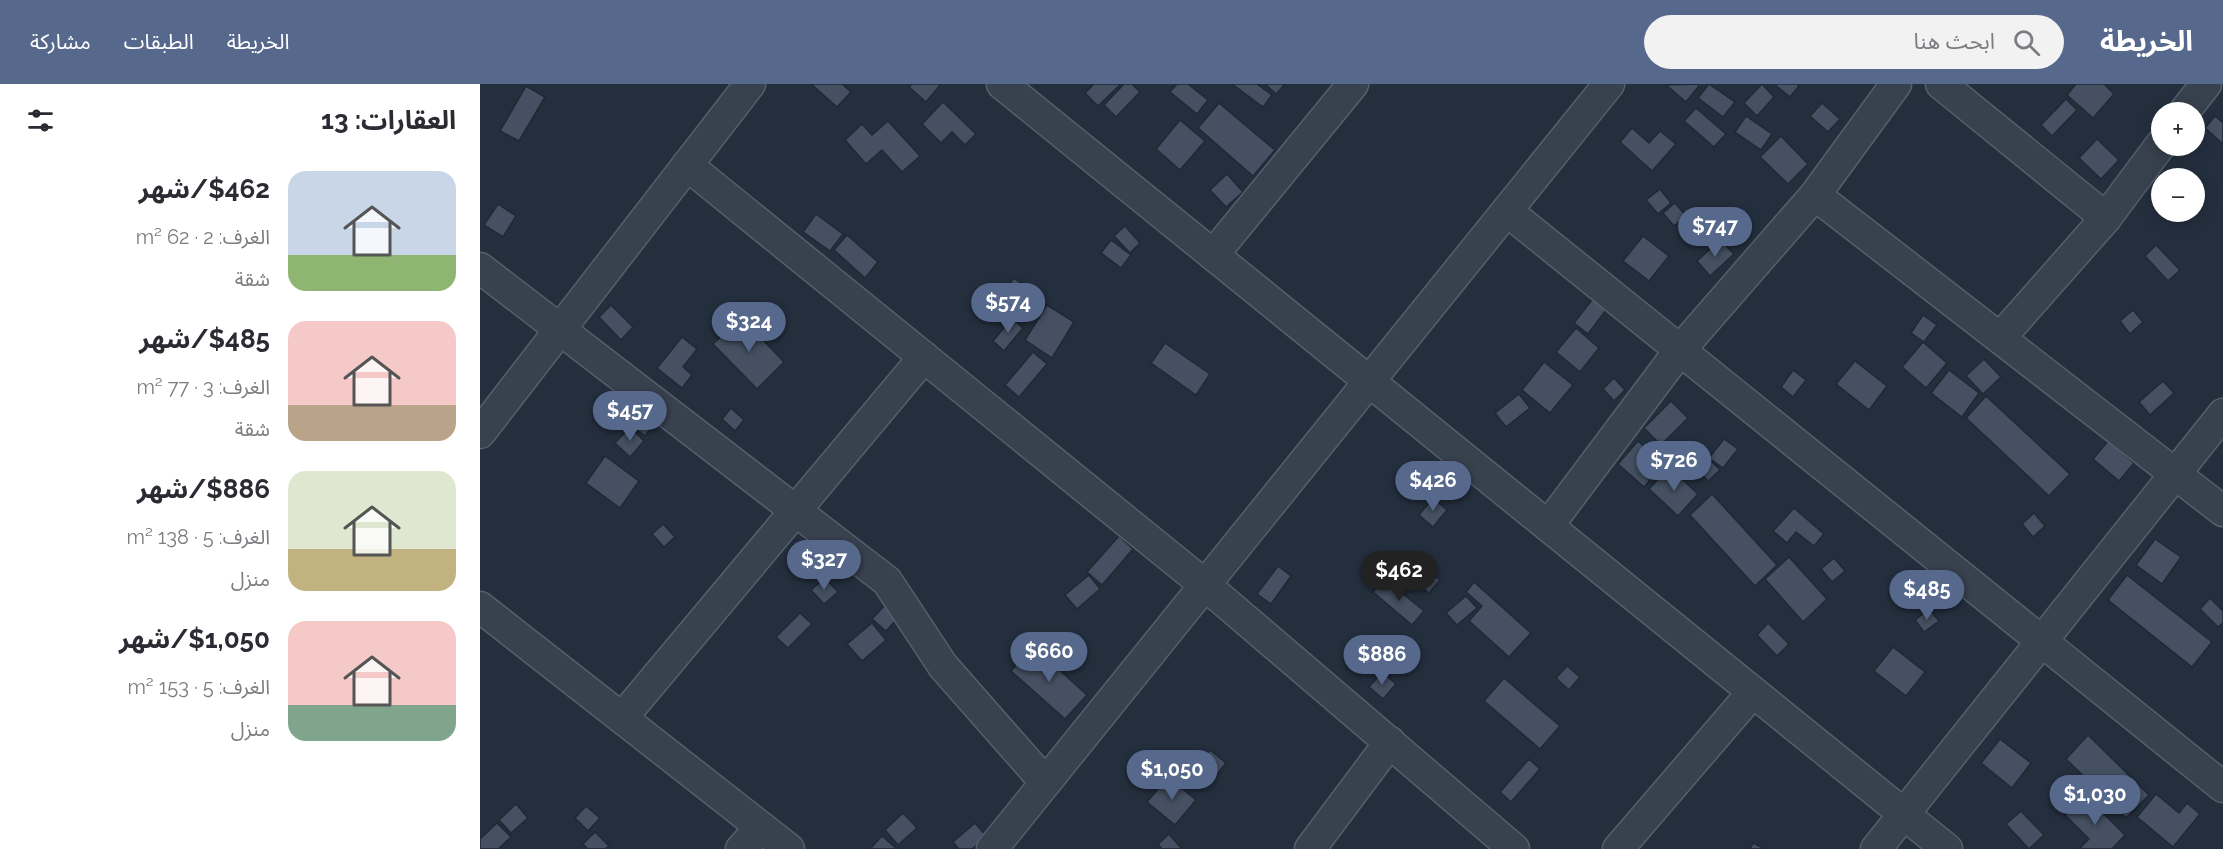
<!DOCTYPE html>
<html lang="ar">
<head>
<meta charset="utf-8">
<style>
  :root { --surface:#fff; --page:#f2f2f3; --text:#2b2b33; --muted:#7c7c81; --accent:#56698c }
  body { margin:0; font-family:Raleway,"Noto Sans Arabic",sans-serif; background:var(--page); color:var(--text); direction:rtl; height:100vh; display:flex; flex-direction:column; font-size:22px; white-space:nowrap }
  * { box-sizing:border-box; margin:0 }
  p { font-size:20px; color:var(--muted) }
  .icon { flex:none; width:33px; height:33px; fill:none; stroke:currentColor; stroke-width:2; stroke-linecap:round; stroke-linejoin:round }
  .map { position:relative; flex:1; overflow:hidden; direction:ltr }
  .panel { display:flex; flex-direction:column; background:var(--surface); width:480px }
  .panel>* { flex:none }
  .tools { position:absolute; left:1671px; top:18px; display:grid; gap:12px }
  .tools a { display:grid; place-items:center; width:54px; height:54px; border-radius:50%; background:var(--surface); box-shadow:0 3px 15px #0003; font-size:30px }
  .price { position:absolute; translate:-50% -51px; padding:0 14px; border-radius:21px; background:var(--accent); color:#fff; font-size:20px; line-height:39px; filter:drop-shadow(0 2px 3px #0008) }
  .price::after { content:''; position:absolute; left:50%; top:36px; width:18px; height:14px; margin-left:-9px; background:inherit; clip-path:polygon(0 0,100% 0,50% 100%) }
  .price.active { background:#222; color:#fff }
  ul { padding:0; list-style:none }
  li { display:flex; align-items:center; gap:18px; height:150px; padding:0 24px }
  li span { display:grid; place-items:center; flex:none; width:168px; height:120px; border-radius:18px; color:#555 }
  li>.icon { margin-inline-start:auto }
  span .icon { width:72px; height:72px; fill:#fffc; stroke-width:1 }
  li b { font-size:26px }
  h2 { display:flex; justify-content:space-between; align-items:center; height:72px; padding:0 24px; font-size:26px }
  header { display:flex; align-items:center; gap:36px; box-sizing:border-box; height:84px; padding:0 30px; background:var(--accent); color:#fff }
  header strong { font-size:28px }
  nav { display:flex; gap:33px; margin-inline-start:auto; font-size:21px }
  .search { width:420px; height:54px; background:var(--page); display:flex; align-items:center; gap:15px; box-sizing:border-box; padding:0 21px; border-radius:33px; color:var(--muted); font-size:22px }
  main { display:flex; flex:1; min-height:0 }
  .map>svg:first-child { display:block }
  .building { fill:#455162; stroke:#1f2835; stroke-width:1.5 }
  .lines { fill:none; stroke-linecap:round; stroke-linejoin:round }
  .minor-casing { stroke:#565f6c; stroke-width:33 }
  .minor { stroke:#38414e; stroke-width:30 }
</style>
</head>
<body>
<header>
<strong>الخريطة</strong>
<div class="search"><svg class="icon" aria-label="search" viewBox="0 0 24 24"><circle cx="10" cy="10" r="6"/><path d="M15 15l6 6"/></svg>ابحث هنا</div>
<nav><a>الخريطة</a><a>الطبقات</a><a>مشاركة</a></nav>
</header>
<main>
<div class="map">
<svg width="1743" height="765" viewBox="0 0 1743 765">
  <rect width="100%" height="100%" fill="#242f3e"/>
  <g class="building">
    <polygon points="331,0 362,0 371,8 357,23"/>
    <polygon points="432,0 461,0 446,18 429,3"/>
    <polygon points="614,0 641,0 618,22 605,9"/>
    <polygon points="644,0 652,0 660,8 636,33 624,21"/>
    <polygon points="697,0 708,0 728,16 717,30 690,8"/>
    <polygon points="752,0 777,0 792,11 783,23"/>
    <polygon points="785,0 805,0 796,10"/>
    <polygon points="1217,0 1219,2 1206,18 1186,1"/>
    <polygon points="1229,0 1255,18 1243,33 1218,14"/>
    <polygon points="1282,0 1294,13 1277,32 1264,19"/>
    <polygon points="1294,0 1317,0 1319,2 1310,13"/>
    <polygon points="1596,0 1624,0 1634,10 1613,34 1587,11"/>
    <polygon points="46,2 65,13 39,57 20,47"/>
    <polygon points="1586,15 1597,26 1572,52 1561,41"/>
    <polygon points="463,18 496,50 485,61 472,48 461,59 442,40"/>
    <polygon points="739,19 795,66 773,92 718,44"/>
    <polygon points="1342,19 1360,35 1348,48 1330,32"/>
    <polygon points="1216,24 1246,50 1234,63 1204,37"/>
    <polygon points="1266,32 1292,50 1281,66 1255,48"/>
    <polygon points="1735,32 1743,39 1743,60 1725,44"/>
    <polygon points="700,36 725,57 700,86 676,65"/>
    <polygon points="408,37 440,72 422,88 402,66 386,80 365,56 382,40 392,51"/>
    <polygon points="1152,44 1169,59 1180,47 1196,60 1172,87 1140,58"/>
    <polygon points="1301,52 1328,80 1308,100 1280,73"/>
    <polygon points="1617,55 1639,76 1621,95 1599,74"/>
    <polygon points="747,90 763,108 746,123 730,106"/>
    <polygon points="1180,105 1191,119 1178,130 1166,116"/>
    <polygon points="1195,119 1206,132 1194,142 1183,129"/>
    <polygon points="18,120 36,132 23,153 4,141"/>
    <polygon points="336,130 363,150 350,167 323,148"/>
    <polygon points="645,142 660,159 650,169 634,152"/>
    <polygon points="367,151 398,178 385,194 354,166"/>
    <polygon points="1163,152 1189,172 1169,197 1143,177"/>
    <polygon points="631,156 651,171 641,184 621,169"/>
    <polygon points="1240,156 1254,170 1230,192 1217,177"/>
    <polygon points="1676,161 1700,186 1688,197 1665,172"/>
    <polygon points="534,194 562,214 544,238 517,218"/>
    <polygon points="1115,212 1129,222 1108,250 1094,239"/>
    <polygon points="131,221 153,243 141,256 119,233"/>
    <polygon points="567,221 594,238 572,274 545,256"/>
    <polygon points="1653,226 1663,238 1650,250 1640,237"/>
    <polygon points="1443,231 1457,241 1444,258 1431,249"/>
    <polygon points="261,233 304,278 277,305 233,260"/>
    <polygon points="532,234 543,244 524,267 513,257"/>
    <polygon points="1096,244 1119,264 1100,288 1076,268"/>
    <polygon points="202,253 217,265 203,283 212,291 202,304 177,284"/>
    <polygon points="1443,258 1467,279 1446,304 1422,283"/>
    <polygon points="685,259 730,290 716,311 671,279"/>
    <polygon points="553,268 567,280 539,313 525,301"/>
    <polygon points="1504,275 1521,293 1503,310 1486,292"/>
    <polygon points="1375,277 1407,302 1389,326 1356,300"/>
    <polygon points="1064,278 1093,301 1070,329 1042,306"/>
    <polygon points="1313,286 1326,296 1313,313 1301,303"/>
    <polygon points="1469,286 1499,309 1482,333 1451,309"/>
    <polygon points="1134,294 1145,306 1134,317 1123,305"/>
    <polygon points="1683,297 1694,309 1670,331 1659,318"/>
    <polygon points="1039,310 1050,324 1026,343 1015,329"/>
    <polygon points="1506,312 1590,390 1569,412 1486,334"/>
    <polygon points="1191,317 1208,334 1181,361 1164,344"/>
    <polygon points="146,318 174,339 165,352 137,331"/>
    <polygon points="251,324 264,336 255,347 242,335"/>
    <polygon points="150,343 164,357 150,373 135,359"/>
    <polygon points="1244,355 1258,365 1243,384 1229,374"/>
    <polygon points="1158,357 1184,380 1164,403 1138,380"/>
    <polygon points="1628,357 1654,379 1639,397 1613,375"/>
    <polygon points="1221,367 1240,386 1228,397 1209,377"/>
    <polygon points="125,372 159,397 140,424 106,399"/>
    <polygon points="1189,383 1218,410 1198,432 1169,405"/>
    <polygon points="1232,410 1297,481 1275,502 1210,431"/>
    <polygon points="953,414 967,426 953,443 939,431"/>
    <polygon points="1314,424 1344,450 1334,462 1316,448 1307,459 1293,447"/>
    <polygon points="1554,429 1565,442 1553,453 1542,440"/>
    <polygon points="183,440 195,453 184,463 172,450"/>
    <polygon points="639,452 653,465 622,501 607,488"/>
    <polygon points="1675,455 1701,473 1682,500 1656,481"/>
    <polygon points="1309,473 1347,515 1323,538 1285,495"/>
    <polygon points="931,474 960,496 949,509 921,487"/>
    <polygon points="1354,474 1365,487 1352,498 1341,485"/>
    <polygon points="798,482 811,492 791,520 777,510"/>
    <polygon points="609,491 620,505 597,525 585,511"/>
    <polygon points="1647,491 1732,558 1712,583 1628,516"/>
    <polygon points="345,494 358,508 344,520 331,506"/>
    <polygon points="905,495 944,527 932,541 893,508"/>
    <polygon points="994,498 1051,549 1029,573 989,537 1002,522 986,508"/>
    <polygon points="986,512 997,524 977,541 966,529"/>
    <polygon points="1730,514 1743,527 1743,539 1738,543 1720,525"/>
    <polygon points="404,522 418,534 406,547 392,535"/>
    <polygon points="1449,525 1459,537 1444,548 1435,536"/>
    <polygon points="320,529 332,540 308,564 296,553"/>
    <polygon points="392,539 406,556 382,577 367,560"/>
    <polygon points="1288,539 1309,560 1297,572 1277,551"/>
    <polygon points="553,562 607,611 585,635 531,587"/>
    <polygon points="1413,563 1445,588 1426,612 1394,587"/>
    <polygon points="1087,582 1100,593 1089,606 1076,594"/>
    <polygon points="902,588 916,600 903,615 889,603"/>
    <polygon points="1024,594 1080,642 1060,665 1004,617"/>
    <polygon points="1608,651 1669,711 1646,734 1586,675"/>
    <polygon points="1520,655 1551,679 1532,704 1501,679"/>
    <polygon points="730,666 746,679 735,693 719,679"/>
    <polygon points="1049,675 1060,685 1031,718 1020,708"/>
    <polygon points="688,693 716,716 695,741 667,718"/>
    <polygon points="1676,710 1699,729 1707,719 1720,730 1693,763 1657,733"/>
    <polygon points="1605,711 1645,751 1632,765 1599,765 1609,755 1585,731"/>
    <polygon points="36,720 48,734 31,749 19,736"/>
    <polygon points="106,722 120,734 108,747 95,734"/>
    <polygon points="1541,727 1564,751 1549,765 1526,740"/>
    <polygon points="423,729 437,744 418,761 405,746"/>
    <polygon points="17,739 31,753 18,765 0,765 0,755"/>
    <polygon points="495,739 507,753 492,765 479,765 473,758"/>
    <polygon points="115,748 129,762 125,765 108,765 103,760"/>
    <polygon points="689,750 702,765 682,765 678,760"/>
    <polygon points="402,752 417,765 390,765"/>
    <polygon points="1273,759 1285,765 1270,765"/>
  </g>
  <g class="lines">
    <g class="minor-casing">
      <g id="minor">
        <polyline points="522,0 1467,765"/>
        <polyline points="1461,0 1626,134"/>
        <polyline points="1704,28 1726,0"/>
        <polyline points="207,81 725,501 1034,765"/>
        <polyline points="1335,111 1743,427"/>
        <polyline points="1027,127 1743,703"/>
        <polyline points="733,171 873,0"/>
        <polyline points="0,184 407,497 463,582 557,689 570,693"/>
        <polyline points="1521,253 1626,134 1682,59"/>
        <polyline points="0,349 270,0"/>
        <polyline points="1068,442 1200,266 1335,111 1416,0"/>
        <polyline points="0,523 309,765"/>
        <polyline points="142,634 444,273"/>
        <polyline points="261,765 281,743"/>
        <polyline points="512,765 1129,0"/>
        <polyline points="830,765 910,658"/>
        <polyline points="1138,765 1273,608"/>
        <polyline points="1396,765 1743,330"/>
      </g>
    </g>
    <use href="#minor" class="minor"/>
  </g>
</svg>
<div class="tools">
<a>+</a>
<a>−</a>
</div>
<b class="price" style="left:1235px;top:174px">$747</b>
<b class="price" style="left:528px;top:250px">$574</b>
<b class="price" style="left:269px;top:269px">$324</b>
<b class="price" style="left:150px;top:358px">$457</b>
<b class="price" style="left:1194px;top:408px">$726</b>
<b class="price" style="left:953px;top:428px">$426</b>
<b class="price" style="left:344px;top:507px">$327</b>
<b class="price active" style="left:919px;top:518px">$462</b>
<b class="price" style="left:1447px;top:537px">$485</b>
<b class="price" style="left:569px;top:599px">$660</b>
<b class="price" style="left:902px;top:602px">$886</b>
<b class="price" style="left:692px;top:717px">$1,050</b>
<b class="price" style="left:1615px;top:742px">$1,030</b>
</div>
<section class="panel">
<h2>العقارات: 13<svg class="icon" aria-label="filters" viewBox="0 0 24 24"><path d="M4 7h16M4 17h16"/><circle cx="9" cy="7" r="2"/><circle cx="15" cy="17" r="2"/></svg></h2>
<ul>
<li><span style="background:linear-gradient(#c9d6e8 70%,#8fb573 0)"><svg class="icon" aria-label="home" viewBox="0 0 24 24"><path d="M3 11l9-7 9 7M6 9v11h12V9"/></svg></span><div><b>$462/شهر</b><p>الغرف: 2 · 62 m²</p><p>شقة</p></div></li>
<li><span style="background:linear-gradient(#f6c9c9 70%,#b9a48a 0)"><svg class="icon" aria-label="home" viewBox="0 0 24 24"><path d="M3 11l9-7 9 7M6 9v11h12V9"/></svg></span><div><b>$485/شهر</b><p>الغرف: 3 · 77 m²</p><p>شقة</p></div></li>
<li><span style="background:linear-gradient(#dfe7d0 65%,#c2b280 0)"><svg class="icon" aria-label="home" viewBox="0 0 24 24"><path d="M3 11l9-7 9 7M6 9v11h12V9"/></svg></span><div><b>$886/شهر</b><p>الغرف: 5 · 138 m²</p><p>منزل</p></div></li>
<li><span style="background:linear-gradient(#f6c9c9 70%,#7fa58c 0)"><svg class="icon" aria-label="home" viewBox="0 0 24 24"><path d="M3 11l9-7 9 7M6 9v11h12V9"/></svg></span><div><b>$1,050/شهر</b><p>الغرف: 5 · 153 m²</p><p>منزل</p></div></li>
</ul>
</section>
</main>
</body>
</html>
